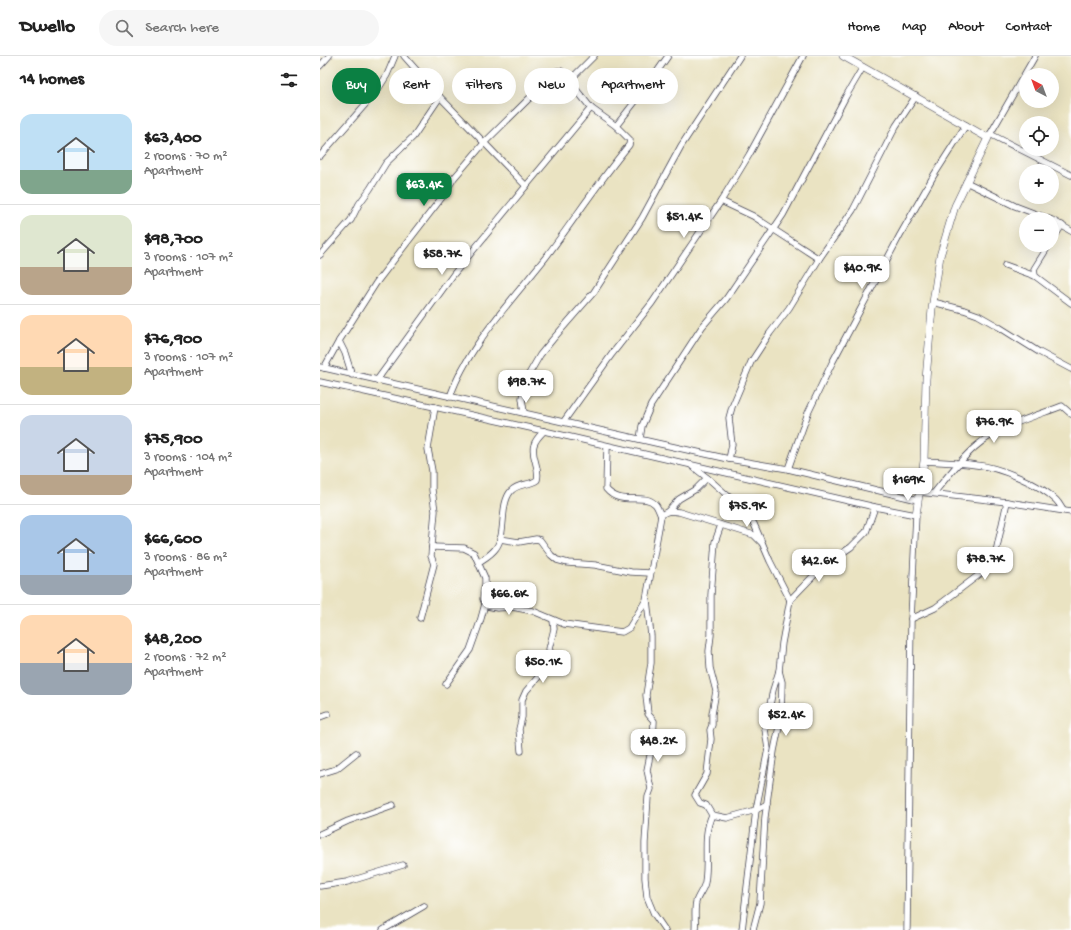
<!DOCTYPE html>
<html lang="en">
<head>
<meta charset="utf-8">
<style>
  :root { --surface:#fff; --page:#f6f6f6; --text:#222; --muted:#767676; --line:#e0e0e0; --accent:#0b8043 }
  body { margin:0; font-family:"Gochi Hand",sans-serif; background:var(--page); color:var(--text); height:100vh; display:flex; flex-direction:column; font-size:15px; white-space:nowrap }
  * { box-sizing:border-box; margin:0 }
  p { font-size:13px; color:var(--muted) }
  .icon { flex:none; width:22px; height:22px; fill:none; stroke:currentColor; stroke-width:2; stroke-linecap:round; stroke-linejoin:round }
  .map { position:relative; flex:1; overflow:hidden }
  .drawer { display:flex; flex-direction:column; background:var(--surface); width:320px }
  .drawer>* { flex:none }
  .banner { position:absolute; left:12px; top:12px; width:380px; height:36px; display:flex; gap:8px }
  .needle { width:26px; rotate:319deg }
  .controls { position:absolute; left:699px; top:12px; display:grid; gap:8px }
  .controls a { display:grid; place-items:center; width:40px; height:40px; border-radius:50%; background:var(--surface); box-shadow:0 4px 16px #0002; font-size:20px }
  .price { position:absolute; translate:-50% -34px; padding:0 9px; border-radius:8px; background:#fff; color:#222; font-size:13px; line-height:26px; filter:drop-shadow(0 1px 2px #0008) }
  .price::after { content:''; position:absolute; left:50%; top:24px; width:12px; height:9px; margin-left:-6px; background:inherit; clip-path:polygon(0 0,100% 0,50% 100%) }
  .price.current { background:var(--accent); color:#fff }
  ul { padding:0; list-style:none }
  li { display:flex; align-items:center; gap:12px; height:100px; padding:0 20px }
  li+li { border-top:1px solid var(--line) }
  li span { display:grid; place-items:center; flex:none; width:112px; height:80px; border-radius:12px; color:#555 }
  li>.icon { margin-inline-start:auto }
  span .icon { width:48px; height:48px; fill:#fffc; stroke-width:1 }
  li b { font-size:17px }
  h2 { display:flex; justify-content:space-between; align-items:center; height:48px; padding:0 20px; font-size:17px }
  .chip { padding:0 14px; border-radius:18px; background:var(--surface); box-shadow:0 4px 16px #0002; font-size:14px; line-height:36px }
  .chip.current { background:var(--accent); color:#fff }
  header { display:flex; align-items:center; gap:24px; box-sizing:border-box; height:56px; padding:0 20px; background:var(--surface); border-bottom:1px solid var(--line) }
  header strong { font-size:19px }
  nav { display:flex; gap:22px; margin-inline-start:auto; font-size:14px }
  .search { width:280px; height:36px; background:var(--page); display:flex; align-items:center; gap:10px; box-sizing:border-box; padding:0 14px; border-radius:22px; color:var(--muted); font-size:15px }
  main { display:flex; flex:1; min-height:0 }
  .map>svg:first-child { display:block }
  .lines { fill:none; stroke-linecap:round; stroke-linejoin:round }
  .minor-casing { stroke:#403f4f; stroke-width:7 }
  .tertiary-casing { stroke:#403f4f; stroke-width:8 }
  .minor { stroke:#fff; stroke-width:5.5 }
  .tertiary { stroke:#fff; stroke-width:7 }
</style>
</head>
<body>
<header>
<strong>Dwello</strong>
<div class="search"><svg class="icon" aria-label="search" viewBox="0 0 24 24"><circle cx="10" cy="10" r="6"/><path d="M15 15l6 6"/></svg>Search here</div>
<nav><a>Home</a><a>Map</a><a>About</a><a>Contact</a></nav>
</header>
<main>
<section class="drawer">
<h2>14 homes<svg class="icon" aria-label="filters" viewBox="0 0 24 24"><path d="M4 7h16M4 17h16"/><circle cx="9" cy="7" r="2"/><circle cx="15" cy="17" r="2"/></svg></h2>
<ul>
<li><span style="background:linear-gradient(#bfe0f5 70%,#7fa58c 0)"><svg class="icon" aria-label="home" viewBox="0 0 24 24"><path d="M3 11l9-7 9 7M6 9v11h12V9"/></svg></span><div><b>$63,400</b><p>2 rooms · 70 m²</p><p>Apartment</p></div></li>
<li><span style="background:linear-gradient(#dfe7d0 65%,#b9a48a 0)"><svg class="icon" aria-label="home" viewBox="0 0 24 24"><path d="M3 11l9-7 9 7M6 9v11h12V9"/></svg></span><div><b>$98,700</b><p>3 rooms · 107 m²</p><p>Apartment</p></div></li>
<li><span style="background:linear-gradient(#ffd9b3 65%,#c2b280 0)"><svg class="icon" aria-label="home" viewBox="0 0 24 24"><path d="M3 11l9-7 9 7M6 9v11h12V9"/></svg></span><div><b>$76,900</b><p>3 rooms · 107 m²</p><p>Apartment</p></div></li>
<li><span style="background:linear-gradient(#c9d6e8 75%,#b9a48a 0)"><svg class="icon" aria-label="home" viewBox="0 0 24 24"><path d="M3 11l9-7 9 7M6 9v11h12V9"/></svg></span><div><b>$75,900</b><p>3 rooms · 104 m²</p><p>Apartment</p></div></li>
<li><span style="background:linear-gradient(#a9c7e8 75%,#9aa5b1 0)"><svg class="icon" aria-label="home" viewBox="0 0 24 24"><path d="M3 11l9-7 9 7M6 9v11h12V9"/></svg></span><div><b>$66,600</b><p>3 rooms · 86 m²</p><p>Apartment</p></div></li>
<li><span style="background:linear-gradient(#ffd9b3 60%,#9aa5b1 0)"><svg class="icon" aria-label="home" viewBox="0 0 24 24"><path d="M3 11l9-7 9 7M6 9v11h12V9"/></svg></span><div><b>$48,200</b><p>2 rooms · 72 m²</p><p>Apartment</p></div></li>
</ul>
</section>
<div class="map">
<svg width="751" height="874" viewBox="0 0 751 874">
  <rect width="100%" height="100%" fill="#fff"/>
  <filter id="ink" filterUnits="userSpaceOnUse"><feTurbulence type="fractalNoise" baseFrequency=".025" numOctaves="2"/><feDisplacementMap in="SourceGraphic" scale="8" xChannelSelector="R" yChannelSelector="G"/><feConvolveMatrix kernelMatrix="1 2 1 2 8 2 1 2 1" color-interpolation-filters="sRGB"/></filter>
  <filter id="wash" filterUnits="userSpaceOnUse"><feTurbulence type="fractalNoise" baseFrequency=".012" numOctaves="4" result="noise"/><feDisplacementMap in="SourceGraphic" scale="16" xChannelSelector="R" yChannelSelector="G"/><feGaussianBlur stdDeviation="0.9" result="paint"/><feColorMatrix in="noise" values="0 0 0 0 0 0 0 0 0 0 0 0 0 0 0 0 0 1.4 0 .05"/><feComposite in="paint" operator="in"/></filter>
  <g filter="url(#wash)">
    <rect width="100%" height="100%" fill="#eae3c2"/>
  </g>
  <g filter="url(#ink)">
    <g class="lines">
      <g class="minor-casing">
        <g id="minor">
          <polyline points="0,10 9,0"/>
          <polyline points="120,41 206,130 271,52 296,70"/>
          <polyline points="271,52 250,26 250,24 274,0"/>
          <polyline points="670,78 751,119"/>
          <polyline points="668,82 715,0"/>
          <polyline points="0,100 57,35 67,19 75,0"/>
          <polyline points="646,126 695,150 729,163"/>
          <polyline points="401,145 433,160 499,203"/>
          <polyline points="732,164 751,175"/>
          <polyline points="732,185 742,169"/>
          <polyline points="729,189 714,213 715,220 751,247"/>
          <polyline points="0,199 31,164 39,148 50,133 66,107 93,81 120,41 84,0"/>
          <polyline points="685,209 715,220"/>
          <polyline points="613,246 644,254 658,259 679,271 719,296 751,313"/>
          <polyline points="0,311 336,387 409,403 468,413 598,444"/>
          <polyline points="4,312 19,285"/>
          <polyline points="32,319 25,297 19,285 56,227 123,140 134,122 165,86 237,15 241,15 250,24"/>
          <polyline points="57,324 133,219 206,130"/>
          <polyline points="0,326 224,375 555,451 596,459 591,563 587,874"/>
          <path d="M 130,341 C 147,291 193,243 226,201 C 254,164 279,125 309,89 L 310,84 L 296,70 L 325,33 L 348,0"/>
          <polyline points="204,357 202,342 204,331 209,318 220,299 233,283 274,236 322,162 361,90 420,0"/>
          <polyline points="244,365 292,298 332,247 401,145 429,99 483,0"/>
          <polyline points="320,383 322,370 331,349 382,271 406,243 463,159 526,40 543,11"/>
          <path d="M 287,390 L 286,433 C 301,451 323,436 335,448 C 338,451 339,456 341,460"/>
          <polyline points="409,403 412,389 409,362 412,351 431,306 450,277 469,252 499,203 533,154 576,70 596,40"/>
          <path d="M 604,405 C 621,406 639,406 656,409 C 679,411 720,428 736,444 C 739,447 741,451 743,454"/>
          <polyline points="372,410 390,424 426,456 434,468 450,505 470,544"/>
          <polyline points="468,413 488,357 512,307 580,179 614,119 646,69"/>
          <polyline points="599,436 687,446 751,456"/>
          <path d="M 614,437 C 627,421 639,405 655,391 C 679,370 713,361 742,350 L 751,358"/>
          <polyline points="348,455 359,443 376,433 387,422"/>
          <polyline points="401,469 395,486 391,539 391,579 389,595 390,612 396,635 392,658 392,669 390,674 391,683 387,718 375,739 380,747 386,749 392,759 407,762 436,754 447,748"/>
          <polyline points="180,483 199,486 216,483 220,484 231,499 237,504 248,507 275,509 311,516 330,517"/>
          <path d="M 112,491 L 144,492 L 154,497 L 165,522 L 165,529 L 163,543 L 165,548 L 167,550 L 177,552 L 192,551 L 213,555 L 244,568 L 302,576 L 309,572 L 326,544 L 341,460 C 346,454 352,455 359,456 L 434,479 L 442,487"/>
          <path d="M 159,506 C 165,502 172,498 176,492 C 187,477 179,449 191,435 C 198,427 209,430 217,424 C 221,412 210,400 214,389 C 215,384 220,379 224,375"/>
          <polyline points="327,544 331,580 331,607 326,639 328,658 334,665 333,685 327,714 331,733 328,741 325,787 325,822 327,841 334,858 345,874"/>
          <polyline points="100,562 114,508 111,500 115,455 112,434 112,415 108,393 115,351"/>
          <polyline points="591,563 615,552 660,518 669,509 675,500 687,446"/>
          <polyline points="126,628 150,594 160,566 165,548"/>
          <polyline points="0,661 8,658"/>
          <polyline points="201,695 199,673 202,661 202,644 206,635 227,611 231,597 229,593 234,573 233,564"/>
          <polyline points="0,718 16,713 36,697"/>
          <polyline points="0,778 28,765 73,749"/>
          <polyline points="0,830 27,826 83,809"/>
          <polyline points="63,874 104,850"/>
          <path d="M 375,874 C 376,865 374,855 376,846 C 378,839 384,833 385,826 C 389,803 382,780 392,759"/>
          <polyline points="422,874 436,754 448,693 445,673 453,634 459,615 462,587 470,544 503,510 531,491 546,476 555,451"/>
          <polyline points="433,874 440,847 445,761 454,695 461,661 462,626 459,615"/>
        </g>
      </g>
      <g class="tertiary-casing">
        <polyline id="tertiary" points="523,0 668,82 635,150 620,200 612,253 606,323 604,405 596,459"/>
      </g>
      <use href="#minor" class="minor"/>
      <use href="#tertiary" class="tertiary"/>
    </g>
  </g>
</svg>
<div class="controls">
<a><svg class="needle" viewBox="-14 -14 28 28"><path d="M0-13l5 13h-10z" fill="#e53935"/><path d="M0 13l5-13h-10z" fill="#767676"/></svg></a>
<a><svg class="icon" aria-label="locate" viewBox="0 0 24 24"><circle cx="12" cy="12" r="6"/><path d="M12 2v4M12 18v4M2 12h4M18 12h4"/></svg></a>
<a>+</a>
<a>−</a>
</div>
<b class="price current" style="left:104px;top:151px">$63.4K</b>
<b class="price" style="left:364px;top:183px">$51.4K</b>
<b class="price" style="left:122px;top:220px">$58.7K</b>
<b class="price" style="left:542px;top:234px">$40.9K</b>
<b class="price" style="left:206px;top:348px">$98.7K</b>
<b class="price" style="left:674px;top:388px">$76.9K</b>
<b class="price" style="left:588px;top:446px">$169K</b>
<b class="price" style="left:427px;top:472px">$75.9K</b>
<b class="price" style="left:665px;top:525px">$78.7K</b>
<b class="price" style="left:499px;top:527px">$42.6K</b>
<b class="price" style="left:189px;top:560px">$66.6K</b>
<b class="price" style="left:223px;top:628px">$50.1K</b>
<b class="price" style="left:466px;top:681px">$52.4K</b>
<b class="price" style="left:338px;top:707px">$48.2K</b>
<div class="banner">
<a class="chip current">Buy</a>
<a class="chip">Rent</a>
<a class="chip">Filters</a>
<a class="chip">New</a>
<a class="chip">Apartment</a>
</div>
</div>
</main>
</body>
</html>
